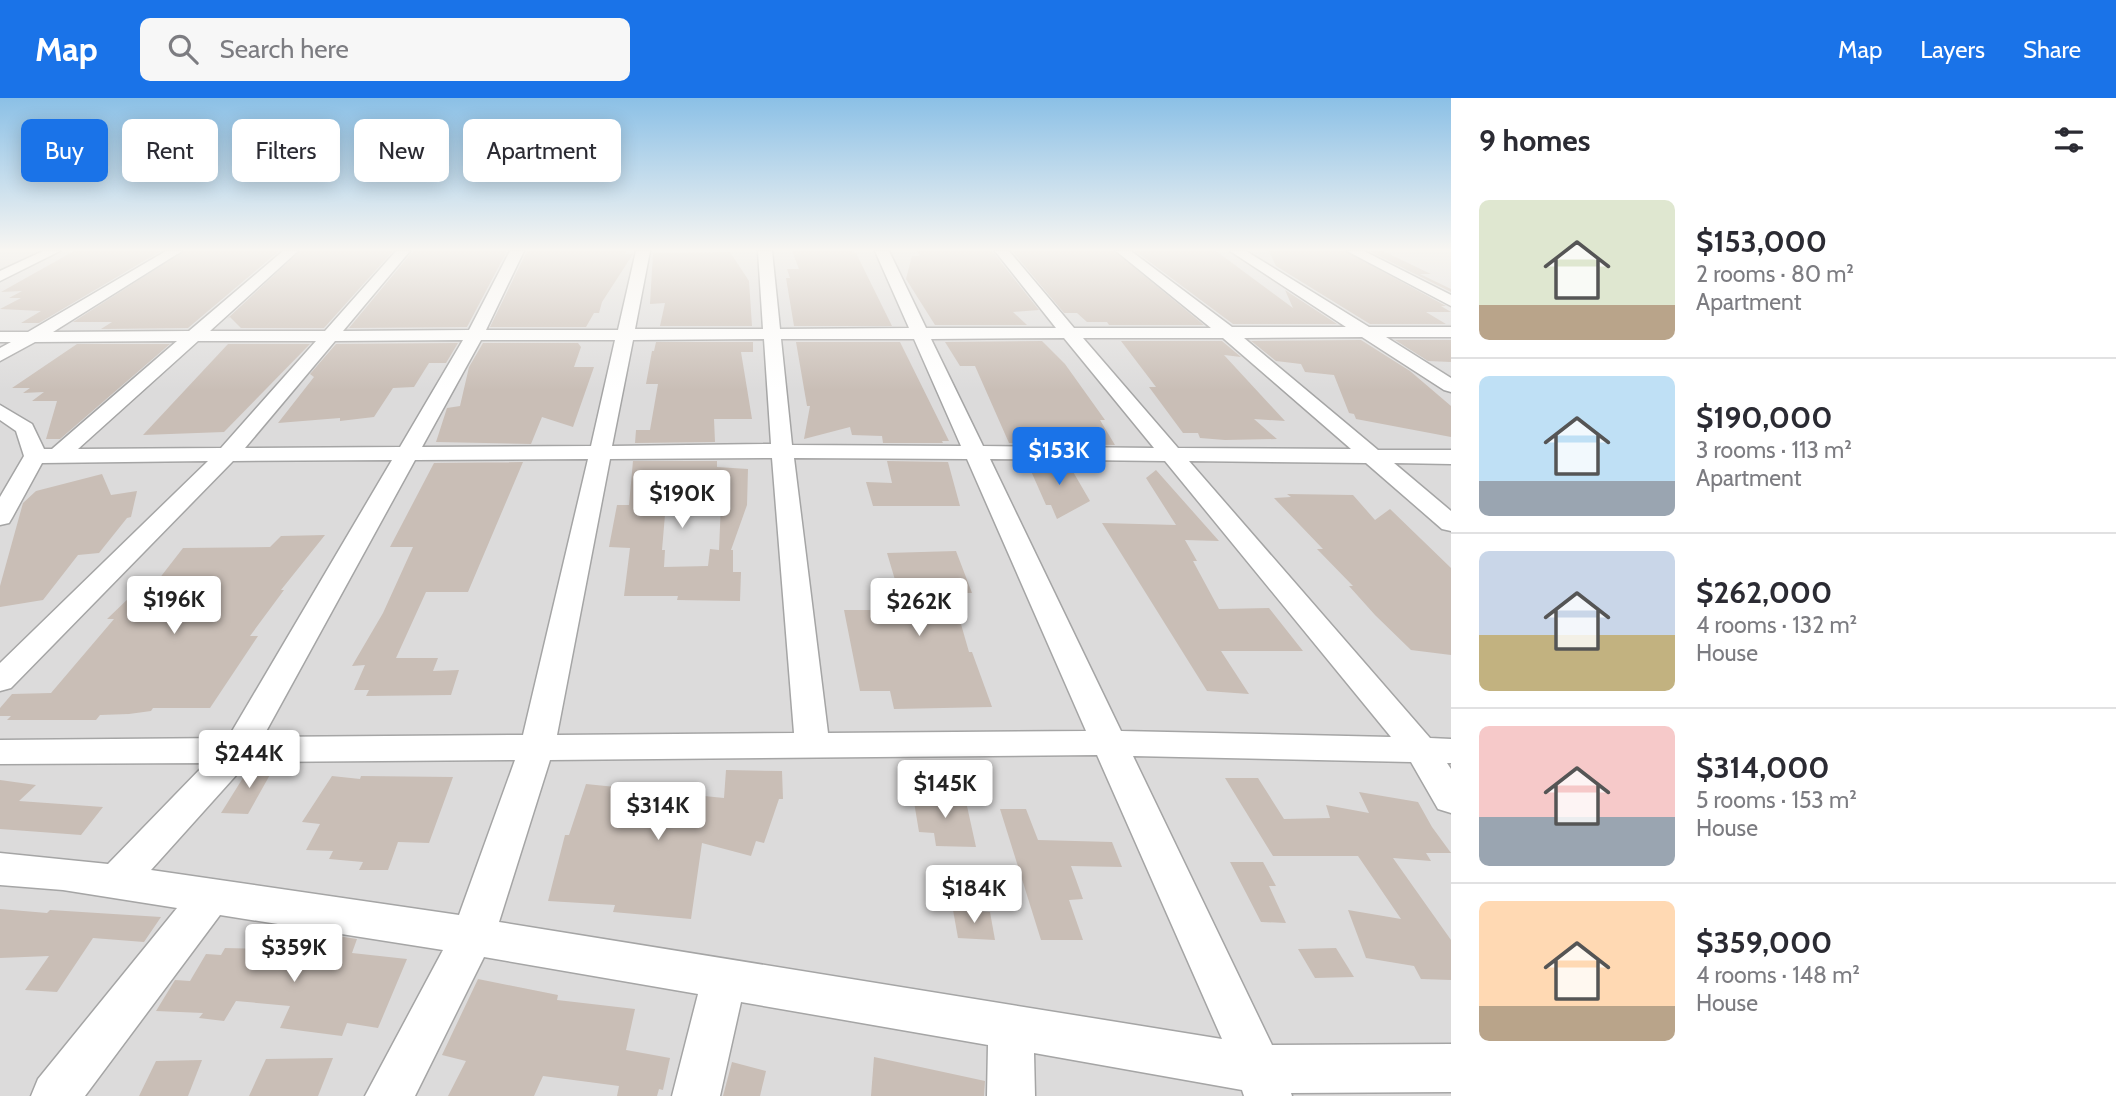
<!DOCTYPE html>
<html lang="en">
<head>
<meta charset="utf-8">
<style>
  :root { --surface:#fff; --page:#f7f7f7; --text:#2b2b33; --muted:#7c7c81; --line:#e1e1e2; --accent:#1a73e8 }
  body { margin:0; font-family:Cabin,sans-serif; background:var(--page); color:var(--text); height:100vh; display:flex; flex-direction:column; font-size:26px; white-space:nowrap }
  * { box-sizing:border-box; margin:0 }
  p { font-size:23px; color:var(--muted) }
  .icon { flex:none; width:38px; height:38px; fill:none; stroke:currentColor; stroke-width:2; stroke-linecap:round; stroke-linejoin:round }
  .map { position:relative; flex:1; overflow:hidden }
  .panel { display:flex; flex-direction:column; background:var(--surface); width:665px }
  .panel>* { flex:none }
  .guide { position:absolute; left:21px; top:21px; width:665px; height:63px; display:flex; gap:14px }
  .price { position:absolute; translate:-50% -60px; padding:0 16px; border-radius:7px; background:#fff; color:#222; font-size:23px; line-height:46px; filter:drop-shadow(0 2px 4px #0008) }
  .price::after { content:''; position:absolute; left:50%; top:42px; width:21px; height:16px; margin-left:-10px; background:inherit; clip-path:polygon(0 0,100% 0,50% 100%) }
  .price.selected { background:var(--accent); color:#fff }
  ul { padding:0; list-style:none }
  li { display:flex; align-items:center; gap:21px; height:175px; padding:0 28px }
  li+li { border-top:2px solid var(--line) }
  li span { display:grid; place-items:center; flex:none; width:196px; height:140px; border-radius:10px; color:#555 }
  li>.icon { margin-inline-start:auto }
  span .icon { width:84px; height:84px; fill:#fffc; stroke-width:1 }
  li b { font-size:30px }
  h2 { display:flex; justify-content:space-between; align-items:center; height:84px; padding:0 28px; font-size:30px }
  .pill { padding:0 24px; border-radius:10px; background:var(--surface); box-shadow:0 4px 18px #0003; font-size:24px; line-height:63px }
  .pill.selected { background:var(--accent); color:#fff }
  header { display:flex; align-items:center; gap:42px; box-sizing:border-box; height:98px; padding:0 35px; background:var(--accent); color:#fff }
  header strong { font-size:33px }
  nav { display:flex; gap:38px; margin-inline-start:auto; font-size:24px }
  .search { width:490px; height:63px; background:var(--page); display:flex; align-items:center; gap:18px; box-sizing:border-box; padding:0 24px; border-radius:10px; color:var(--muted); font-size:26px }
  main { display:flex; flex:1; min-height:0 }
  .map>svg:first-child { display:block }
  .residential { fill:#dcdbdb }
  .building { fill:#c9beb6; fill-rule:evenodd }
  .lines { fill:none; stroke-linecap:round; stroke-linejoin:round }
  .street-casing { stroke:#a5a5a5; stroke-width:3 }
  .street { fill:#fff; fill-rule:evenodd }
</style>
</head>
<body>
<header>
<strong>Map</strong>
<div class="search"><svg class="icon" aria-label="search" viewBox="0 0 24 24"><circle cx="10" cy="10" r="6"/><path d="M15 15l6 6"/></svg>Search here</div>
<nav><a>Map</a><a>Layers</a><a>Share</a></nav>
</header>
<main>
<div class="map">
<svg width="1451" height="998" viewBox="0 0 1451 998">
  <rect width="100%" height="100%" fill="#f0ece3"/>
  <rect class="residential" x="0" y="153" width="1451" height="845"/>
  <g class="building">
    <polygon points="74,153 161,153 39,225 21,225 41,213 0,211 21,200 9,200 22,193 1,194"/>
    <polygon points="184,153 279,153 188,230 101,231 112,224 73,224"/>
    <polygon points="300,153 393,153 324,230 241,230 230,219 227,221"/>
    <polygon points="413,153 507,153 467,229 349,230"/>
    <polygon points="527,153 626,153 625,156 633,156 602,204 599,215 594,215 586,229 490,229"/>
    <polygon points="792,153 851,153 856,155 892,228 794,228 786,180 790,180 787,171 799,171"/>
    <polygon points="917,153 992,153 1039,212 1013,214 1027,227 935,227 906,181 912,158 920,158"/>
    <polygon points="1012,153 1114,153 1204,227 1109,227 1107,224 1087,224 1077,215 1064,215"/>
    <polygon points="1135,153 1216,153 1293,210 1285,192 1337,226 1233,226"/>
    <polygon points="1269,153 1345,153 1446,208 1441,208 1451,214 1426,214 1446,226 1370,226 1276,168"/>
    <polygon points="1369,153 1383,153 1431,176 1420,176 1451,191 1451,194"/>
    <polygon points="730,154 749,183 752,228 660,228 665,205 650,206 653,155"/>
    <polygon points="1361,242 1410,273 1451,308 1451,339 1356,321 1354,316 1349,315 1334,277 1305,274 1301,266 1276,263 1251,243"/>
    <polygon points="1395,242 1451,242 1451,264 1428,263"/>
    <polygon points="1042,243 1065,266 1105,322 1100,322 1115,347 1009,345 975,268 960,268 945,244"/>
    <polygon points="1121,243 1222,243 1241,259 1224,257 1285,323 1254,321 1277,341 1225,342 1200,340 1198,335 1183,335 1149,289 1156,289"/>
    <polygon points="656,244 753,244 753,254 741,254 752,321 714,321 715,344 635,345 636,332 650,332 658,286 646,286 652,253 654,253"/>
    <polygon points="796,244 900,244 949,343 942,343 943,345 883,345 882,338 852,337 850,329 804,341 810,308 807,308"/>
    <polygon points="458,245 446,265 429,265 414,289 393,290 374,319 340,323 340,320 278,325 314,279 310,276 336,246"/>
    <polygon points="483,245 578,245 581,249 574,269 594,269 573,329 542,319 531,346 436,344 447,310 460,308 469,269"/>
    <polygon points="77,246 170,246 60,341 46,341 57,303 32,303 44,294 23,295 30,290 12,290"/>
    <polygon points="228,246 310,246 224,334 143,337"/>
    <path d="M 633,363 L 717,363 L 717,369 L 748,371 L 747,407 L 731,452 L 733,452 L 733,474 L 741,474 L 740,503 L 677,502 L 678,498 L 624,498 L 630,450 L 609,449 L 617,407 L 629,407 ZM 666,405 L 721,405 L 719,452 L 710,451 L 708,468 L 664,469 L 665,452 L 662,452 Z"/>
    <polygon points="887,363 948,364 960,408 873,408 866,384 892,385"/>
    <polygon points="523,364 468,494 426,494 396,560 438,560 433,573 459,572 451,597 366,598 369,592 354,592 365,567 352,568 383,515 413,449 390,449 434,365"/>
    <polygon points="1027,364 1068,365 1090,403 1057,421 1051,407 1046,407"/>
    <polygon points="1156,372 1219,443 1185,442 1197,463 1193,463 1219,511 1269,510 1303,553 1221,553 1249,596 1207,593 1102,425 1176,427 1146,380"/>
    <polygon points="102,376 111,397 137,393 131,419 127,420 99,455 78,457 43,502 0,509 0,488 23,405 36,393"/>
    <polygon points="1287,396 1353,397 1375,422 1390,411 1451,470 1451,557 1411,552 1375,517 1349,488 1353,488 1317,451 1323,451 1274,400 1291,399"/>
    <polygon points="325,437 281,492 284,492 250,538 258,538 210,610 153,610 151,613 129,616 100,617 96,622 7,622 11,618 0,618 0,610 12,596 51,595 114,521 107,521 131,498 145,499 183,450 270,449 281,438"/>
    <polygon points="956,453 972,495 952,495 969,554 972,554 992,609 894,611 890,593 860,593 844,512 904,512 887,455"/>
    <polygon points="276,666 248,716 221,715 251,667"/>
    <polygon points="726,672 782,673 783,701 779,701 764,745 756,743 751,758 702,745 691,821 613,814 615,807 548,803 565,737 569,737 586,686 724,700"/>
    <polygon points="332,678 360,681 361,678 453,679 429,745 398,744 388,772 359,772 363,764 329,761 333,753 306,752 320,726 302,724"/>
    <polygon points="1225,680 1258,680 1284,721 1330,720 1326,707 1369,715 1359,694 1418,704 1432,729 1451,755 1426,755 1431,763 1393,760 1451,842 1451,882 1421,881 1414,868 1366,860 1348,812 1401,821 1358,758 1273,758"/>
    <polygon points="0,682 36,687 19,703 103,709 81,737 0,731"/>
    <polygon points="913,698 965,699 976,749 936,748 934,735 919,734"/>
    <polygon points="1000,711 1026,711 1038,742 1112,744 1122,769 1071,768 1083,801 1069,802 1083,842 1041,842"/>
    <polygon points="1230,764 1263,764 1276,788 1269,788 1286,825 1261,824"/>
    <polygon points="0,811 47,815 50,812 161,819 144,844 93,840 57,894 25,892 49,858 0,860"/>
    <polygon points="953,812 990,814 995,842 958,840"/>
    <polygon points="305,833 357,841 352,855 407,861 378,930 347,925 342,938 280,930 290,908 236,903 224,923 199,920 203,915 156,913 175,882 190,883 206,856 221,857 225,850 297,852"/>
    <polygon points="1336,850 1354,879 1315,880 1298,851"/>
    <polygon points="478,881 558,897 557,902 635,911 626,952 670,960 663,992 659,991 657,998 617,998 619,988 543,978 534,998 448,998 466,963 442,957"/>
    <polygon points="874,959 985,983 984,998 871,998"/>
    <polygon points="333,960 318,998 249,998 266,961"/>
    <polygon points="202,962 188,998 139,998 156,963"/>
    <polygon points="732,964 766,973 760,998 723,998"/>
  </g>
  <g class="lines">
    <g class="street-casing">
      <g id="street">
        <polygon points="43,153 60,153 0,183 0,173"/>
        <path d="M 166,153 L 182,153 L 53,234 L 189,233 L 283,153 L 298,153 L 210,233 L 325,233 L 396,153 L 410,153 L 343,233 L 469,232 L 510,153 L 524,153 L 486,232 L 618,232 L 636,153 L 650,153 L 635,231 L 763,231 L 758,153 L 772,153 L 780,231 L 909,230 L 875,153 L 889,153 L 926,230 L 1056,230 L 995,153 L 1009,153 L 1074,230 L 1211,230 L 1116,153 L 1131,153 L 1232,229 L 1346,229 L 1230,153 L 1246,153 L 1369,229 L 1451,229 L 1451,239 L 1386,239 L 1451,280 L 1451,294 L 1444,292 L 1362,239 L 1244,240 L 1378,352 L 1451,352 L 1451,366 L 1394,365 L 1451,413 L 1451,433 L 1442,431 L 1366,365 L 1189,363 L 1430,640 L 1451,641 L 1451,665 L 1447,665 L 1451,671 L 1451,715 L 1438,711 L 1411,664 L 1133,658 L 1272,947 L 1451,946 L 1451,994 L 1291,995 L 1292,998 L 1244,998 L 1242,992 L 1034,955 L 1035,998 L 987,998 L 988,947 L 741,904 L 720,998 L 672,998 L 698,896 L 484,859 L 415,998 L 365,998 L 443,852 L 220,817 L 85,998 L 31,998 L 38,981 L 177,810 L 63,792 L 0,787 L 0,755 L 108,766 L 206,665 L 0,666 L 0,642 L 228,640 L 392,362 L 233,363 L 11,590 L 0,593 L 0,565 L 208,363 L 42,365 L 12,420 L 9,425 L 0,427 L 0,399 L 24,358 L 16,333 L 0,322 L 0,307 L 32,326 L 44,351 L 52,351 L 177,243 L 35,244 L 0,263 L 0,250 L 11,244 L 0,244 L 0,234 L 28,234 ZM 1064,240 L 1154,350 L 983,348 L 931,241 ZM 1083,240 L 1223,240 L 1351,351 L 1178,350 ZM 764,241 L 771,346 L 612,348 L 633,242 ZM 781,241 L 914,241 L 961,348 L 792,347 ZM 463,242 L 400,349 L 245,350 L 335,243 ZM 481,242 L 615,242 L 591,348 L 422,349 ZM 198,243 L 316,243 L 221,350 L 78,351 ZM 772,360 L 794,635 L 557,637 L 610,361 ZM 794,360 L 967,361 L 1086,633 L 828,635 ZM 588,361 L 523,637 L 263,639 L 415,362 ZM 990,361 L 1165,363 L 1391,639 L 1121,633 ZM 1097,657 L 1222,941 L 499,824 L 550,662 ZM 515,662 L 459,817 L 151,772 L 248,664 Z"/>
        <polygon points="1347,153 1364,153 1451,197 1451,208"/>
      </g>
    </g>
    <use href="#street" class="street"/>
  </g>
  <linearGradient id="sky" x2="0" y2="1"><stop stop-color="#8bc0e6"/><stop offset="0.52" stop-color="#f8f6f2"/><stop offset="1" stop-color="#f8f6f2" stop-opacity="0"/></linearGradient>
  <rect width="1451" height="292" fill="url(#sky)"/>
</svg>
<b class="price selected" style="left:1059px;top:389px">$153K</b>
<b class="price" style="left:682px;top:432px">$190K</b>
<b class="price" style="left:174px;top:538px">$196K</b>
<b class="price" style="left:919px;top:540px">$262K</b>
<b class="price" style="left:249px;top:692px">$244K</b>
<b class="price" style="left:945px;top:722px">$145K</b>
<b class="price" style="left:658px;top:744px">$314K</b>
<b class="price" style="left:974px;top:827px">$184K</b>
<b class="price" style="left:294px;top:886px">$359K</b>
<div class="guide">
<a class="pill selected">Buy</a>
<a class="pill">Rent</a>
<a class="pill">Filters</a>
<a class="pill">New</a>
<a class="pill">Apartment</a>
</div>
</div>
<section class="panel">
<h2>9 homes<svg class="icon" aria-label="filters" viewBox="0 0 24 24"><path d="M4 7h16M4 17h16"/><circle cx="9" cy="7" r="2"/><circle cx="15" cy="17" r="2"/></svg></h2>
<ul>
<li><span style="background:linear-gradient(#dfe7d0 75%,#b9a48a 0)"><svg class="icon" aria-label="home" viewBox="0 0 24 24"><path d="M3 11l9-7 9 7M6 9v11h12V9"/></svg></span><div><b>$153,000</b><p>2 rooms · 80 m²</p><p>Apartment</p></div></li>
<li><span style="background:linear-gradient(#bfe0f5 75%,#9aa5b1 0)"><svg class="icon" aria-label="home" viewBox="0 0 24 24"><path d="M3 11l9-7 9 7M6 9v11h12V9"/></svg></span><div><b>$190,000</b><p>3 rooms · 113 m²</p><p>Apartment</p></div></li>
<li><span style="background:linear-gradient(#c9d6e8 60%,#c2b280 0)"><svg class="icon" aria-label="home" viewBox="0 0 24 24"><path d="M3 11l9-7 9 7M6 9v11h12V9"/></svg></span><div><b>$262,000</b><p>4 rooms · 132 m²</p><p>House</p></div></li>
<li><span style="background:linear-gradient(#f6c9c9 65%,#9aa5b1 0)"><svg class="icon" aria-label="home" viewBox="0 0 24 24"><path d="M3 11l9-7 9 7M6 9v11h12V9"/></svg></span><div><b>$314,000</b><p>5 rooms · 153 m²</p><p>House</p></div></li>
<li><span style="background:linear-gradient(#ffd9b3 75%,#b9a48a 0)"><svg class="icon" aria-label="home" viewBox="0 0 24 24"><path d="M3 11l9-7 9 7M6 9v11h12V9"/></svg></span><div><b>$359,000</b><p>4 rooms · 148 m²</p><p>House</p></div></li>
</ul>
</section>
</main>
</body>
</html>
